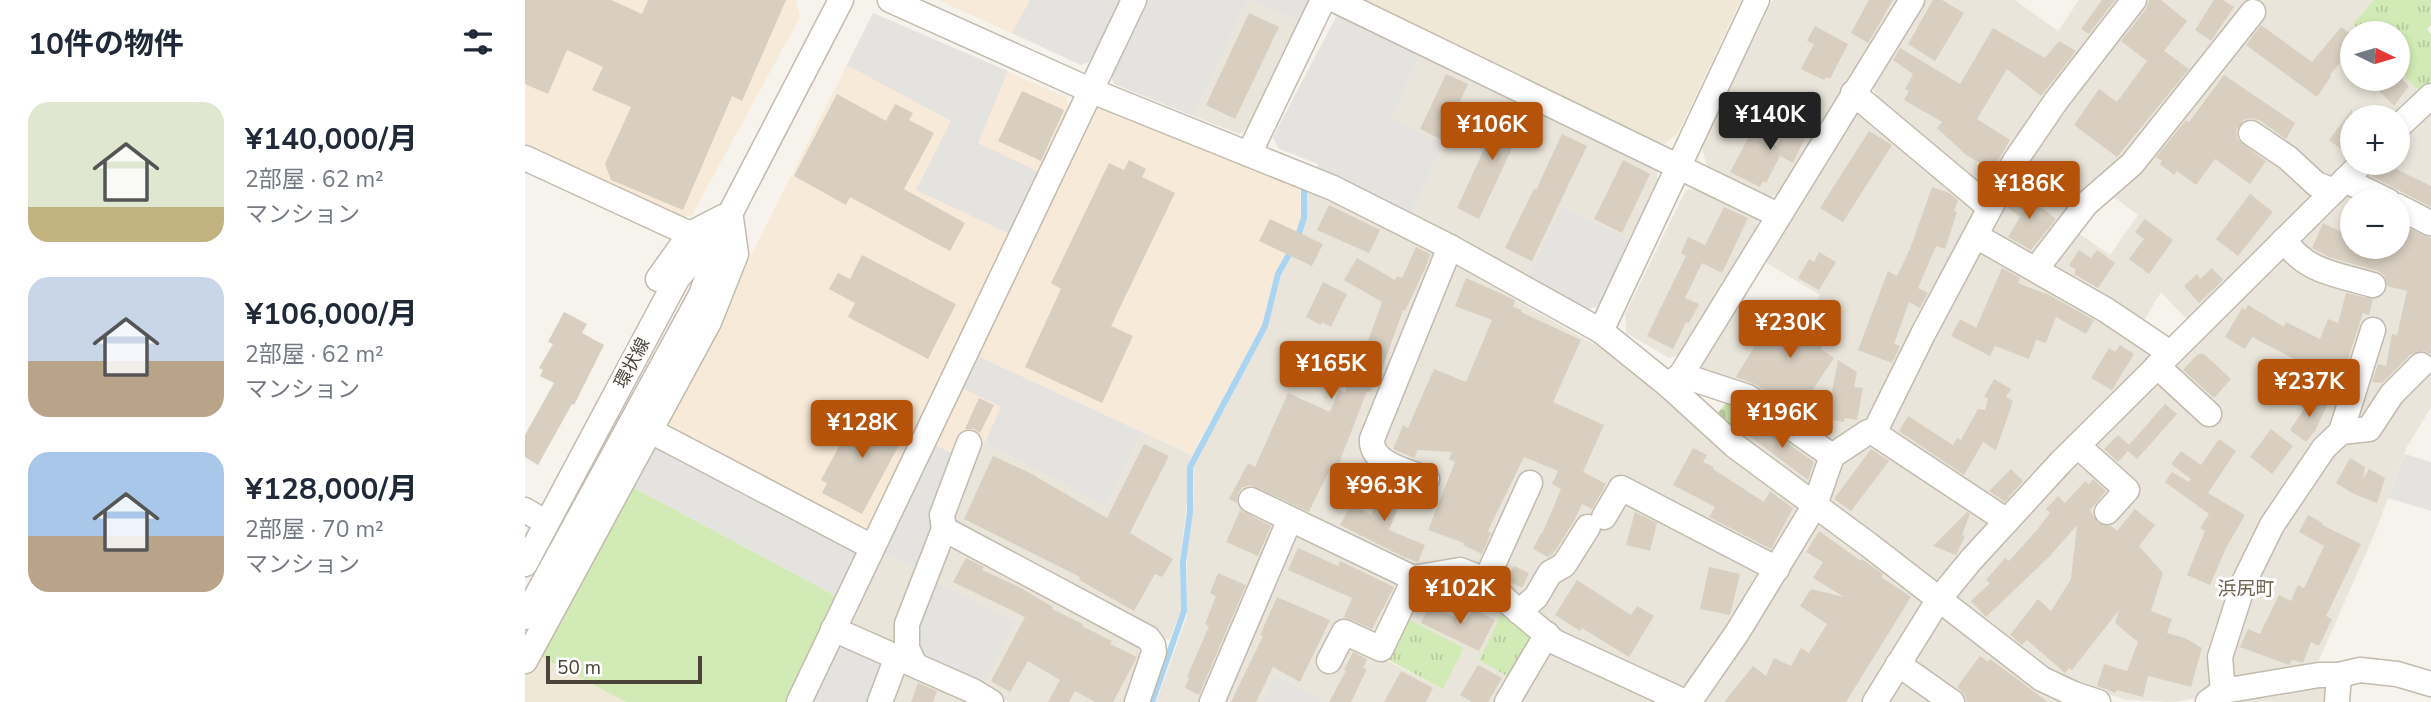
<!DOCTYPE html>
<html lang="ja">
<head>
<meta charset="utf-8">
<style>
  :root { --surface:#fff; --page:#f2f2f3; --text:#1f2937; --muted:#747a83; --accent:#b45309 }
  body { margin:0; font-family:"Nunito Sans","Noto Sans JP",sans-serif; background:var(--page); color:var(--text); height:100vh; display:flex; flex-direction:column; font-size:26px; white-space:nowrap }
  * { box-sizing:border-box; margin:0 }
  p { font-size:23px; color:var(--muted) }
  .icon { flex:none; width:38px; height:38px; fill:none; stroke:currentColor; stroke-width:2; stroke-linecap:round; stroke-linejoin:round }
  .map { position:relative; flex:1; overflow:hidden }
  .drawer { display:flex; flex-direction:column; background:var(--surface); width:525px }
  .drawer>* { flex:none }
  .needle { width:46px; rotate:95deg }
  .controls { position:absolute; left:1815px; top:21px; display:grid; gap:14px }
  .controls a { display:grid; place-items:center; width:70px; height:70px; border-radius:50%; background:var(--surface); box-shadow:0 4px 10px #0003; font-size:35px }
  .scale { position:absolute; left:21px; bottom:18px; width:156px; box-sizing:border-box; padding-left:7px; border:4px solid #4b4439; border-top:0; font-size:19px; line-height:24px; white-space:nowrap; color:#4b4439; -webkit-text-stroke:5px #fff; paint-order:stroke }
  .price { position:absolute; translate:-50% -60px; padding:0 16px; border-radius:7px; background:var(--accent); color:#fff; font-size:23px; line-height:46px; filter:drop-shadow(0 2px 4px #0008) }
  .price::after { content:''; position:absolute; left:50%; top:42px; width:21px; height:16px; margin-left:-10px; background:inherit; clip-path:polygon(0 0,100% 0,50% 100%) }
  .price.on { background:#222; color:#fff }
  ul { padding:0; list-style:none }
  li { display:flex; align-items:center; gap:21px; height:175px; padding:0 28px }
  li span { display:grid; place-items:center; flex:none; width:196px; height:140px; border-radius:21px; color:#555 }
  li>.icon { margin-inline-start:auto }
  span .icon { width:84px; height:84px; fill:#fffc; stroke-width:1 }
  li b { font-size:30px }
  h2 { display:flex; justify-content:space-between; align-items:center; height:84px; padding:0 28px; font-size:30px }
  main { display:flex; flex:1; min-height:0 }
  .map>svg:first-child { display:block }
  .residential { fill:#eae5da; fill-rule:evenodd }
  .commercial { fill:#f7ead8 }
  .education { fill:#efe8d6 }
  .grass { fill:url(#grass-tufts) }
  .cemetery { fill:url(#cemetery-stones) }
  .park { fill:#d2eab5 }
  .parking { fill:#e5e3e0 }
  .lines { fill:none; stroke-linecap:round; stroke-linejoin:round }
  .stream { stroke:#a9d4f2; stroke-width:6 }
  .building { fill:#d8cfc1 }
  .minor-casing { stroke:#c2bbae; stroke-width:27 }
  .minor { stroke:#fff; stroke-width:24 }
  .labels { text-anchor:middle; stroke-width:6; stroke-linejoin:round; paint-order:stroke }
  .street-label { font-size:18px; fill:#4b4439; stroke:#fff }
  .neighbourhood-label { font-size:19px; fill:#6e6250; stroke:#fff }
</style>
</head>
<body>
<main>
<section class="drawer">
<h2>10件の物件<svg class="icon" aria-label="filters" viewBox="0 0 24 24"><path d="M4 7h16M4 17h16"/><circle cx="9" cy="7" r="2"/><circle cx="15" cy="17" r="2"/></svg></h2>
<ul>
<li><span style="background:linear-gradient(#dfe7d0 75%,#c2b280 0)"><svg class="icon" aria-label="home" viewBox="0 0 24 24"><path d="M3 11l9-7 9 7M6 9v11h12V9"/></svg></span><div><b>¥140,000/月</b><p>2部屋 · 62 m²</p><p>マンション</p></div></li>
<li><span style="background:linear-gradient(#c9d6e8 60%,#b9a48a 0)"><svg class="icon" aria-label="home" viewBox="0 0 24 24"><path d="M3 11l9-7 9 7M6 9v11h12V9"/></svg></span><div><b>¥106,000/月</b><p>2部屋 · 62 m²</p><p>マンション</p></div></li>
<li><span style="background:linear-gradient(#a9c7e8 60%,#b9a48a 0)"><svg class="icon" aria-label="home" viewBox="0 0 24 24"><path d="M3 11l9-7 9 7M6 9v11h12V9"/></svg></span><div><b>¥128,000/月</b><p>2部屋 · 70 m²</p><p>マンション</p></div></li>
</ul>
</section>
<div class="map">
<svg width="1906" height="702" viewBox="0 0 1906 702">
  <defs>
    <pattern id="grass-tufts" width="24" height="20" patternUnits="userSpaceOnUse" patternTransform="scale(1.75)"><rect width="24" height="20" fill="#d2eab5"/><path d="M3 7l-1-3M5 7V3M7 7l1-3M15 17l-1-3M17 17v-4M19 17l1-3" fill="none" stroke="#b6ca9c"/></pattern>
    <pattern id="cemetery-stones" width="16" height="16" patternUnits="userSpaceOnUse" patternTransform="scale(1.75)"><rect width="16" height="16" fill="#d2eab5"/><path d="M2 7V4a2 2 0 0 1 4 0v3zM10 15v-3a2 2 0 0 1 4 0v3z" fill="#b6ca9c"/></pattern>
  </defs>
  <rect width="100%" height="100%" fill="#f6f3ec"/>
  <g class="residential">
    <polygon points="723,0 727,0 777,23 724,129 714,134 668,116"/>
    <polygon points="1248,0 1377,0 1255,194 1238,198 1184,170 1176,147"/>
    <polygon points="1400,0 1490,0 1533,31 1554,0 1600,0 1463,196 1375,126 1375,115 1352,97 1347,85"/>
    <polygon points="1617,0 1849,0 1828,24 1837,33 1827,33 1827,79 1872,79 1873,69 1896,93 1871,117 1827,117 1827,161 1664,322 1636,292 1616,326 1520,267 1546,228 1585,255 1613,215 1582,192 1512,258 1461,231 1496,164"/>
    <polygon points="896,53 1133,163 1132,182 1104,239 1037,206 1003,276 886,213 919,143 866,118"/>
    <path d="M 1906,107 L 1906,407 L 1882,447 L 1851,530 L 1791,667 L 1732,676 L 1671,698 L 1650,702 L 1602,700 L 1553,686 L 1518,668 L 1431,601 L 1432,592 L 1563,446 L 1847,163 L 1872,163 L 1873,139 ZM 1827,201 L 1872,201 L 1872,247 L 1827,247 Z"/>
    <polygon points="1328,113 1344,114 1457,210 1347,425 1308,448 1169,370 1213,298 1274,334 1295,295 1237,260"/>
    <polygon points="1175,188 1232,215 1234,228 1157,355 1144,358 1101,333 1100,314 1161,190"/>
    <polygon points="782,191 865,229 1090,356 1171,426 1280,511 1160,698 1046,645 974,582 938,558 904,567 877,563 727,488 718,506 746,519 751,533 678,702 631,702 662,616 662,557 669,495 668,465 715,375 742,329 756,274 775,241 781,221"/>
    <polygon points="1461,247 1632,355 1479,512 1356,432 1451,249"/>
    <polygon points="1235,411 1296,452 1288,490 1216,437"/>
    <polygon points="617,432 667,455 662,466 662,503 655,558 656,611 644,640 430,523 425,512 452,444 460,442 581,505"/>
    <polygon points="1345,436 1470,521 1420,580 1409,582 1300,499 1311,458"/>
    <polygon points="1291,518 1396,597 1400,610 1342,702 1172,702"/>
    <polygon points="764,538 777,538 876,583 878,587 856,635 846,637 816,624 798,662 808,667 819,645 829,644 918,689 939,648 880,617 897,584 940,579 978,611 954,660 990,681 977,702 801,702 751,674 738,702 694,702"/>
    <polygon points="437,547 612,643 617,658 602,702 484,702 457,687 408,581 420,552"/>
    <polygon points="355,551 395,571 371,647 329,629 326,614"/>
    <polygon points="1410,620 1425,620 1543,702 1360,702"/>
    <polygon points="1019,645 1151,702 986,702"/>
    <polygon points="374,665 451,702 360,702"/>
    <polygon points="1801,684 1806,702 1711,702 1731,695"/>
  </g>
  <g class="commercial">
    <polygon points="0,0 271,0 275,17 167,215 156,218 0,151"/>
    <polygon points="413,0 598,0 556,65"/>
    <polygon points="348,13 541,97 545,109 343,534 261,488 257,491 140,430 138,420 229,250"/>
    <polygon points="568,107 578,107 775,187 776,219 770,237 750,275 737,325 667,455 448,354"/>
    <polygon points="433,386 476,407 460,442 434,457 407,443"/>
  </g>
  <g class="education">
    <polygon points="832,0 1216,0 1153,133 1138,145"/>
    <polygon points="11,654 101,702 0,702 0,674"/>
  </g>
  <g class="grass">
    <polygon points="1849,0 1906,0 1906,25 1902,29 1906,34 1906,83 1896,93 1873,69 1872,33 1837,33 1828,24"/>
    <polygon points="978,611 1013,640 990,681 954,660"/>
    <polygon points="880,617 939,648 918,689 860,658"/>
  </g>
  <polygon class="cemetery" points="1207,396 1235,411 1216,437 1190,416"/>
  <polygon class="park" points="104,485 313,597 263,702 101,702 11,654"/>
  <g class="parking">
    <polygon points="505,0 598,0 571,59 556,65 487,33"/>
    <polygon points="620,0 723,0 668,116 589,84 585,73"/>
    <polygon points="727,0 787,0 777,23"/>
    <polygon points="348,13 483,71 453,143 514,172 485,234 391,190 426,121 322,65"/>
    <polygon points="813,13 896,53 866,118 919,143 886,213 792,167 793,164 754,149 748,137"/>
    <polygon points="1037,206 1104,239 1074,307 1060,309 1003,276"/>
    <polygon points="448,354 617,432 581,506 460,442 476,407 433,386"/>
    <polygon points="125,443 333,552 313,597 104,485"/>
    <polygon points="407,443 434,457 408,519 403,547 395,571 355,551"/>
    <polygon points="1880,454 1906,462 1906,511 1863,498"/>
    <polygon points="408,581 490,623 457,687 400,661 391,640 393,616"/>
    <polygon points="324,645 364,664 350,702 283,702 307,651"/>
    <polygon points="750,674 801,702 738,702"/>
  </g>
  <g class="lines">
    <g class="stream">
      <polyline points="772,239 779,218 779,190"/>
      <polyline points="627,702 659,611 658,562 665,512 665,467 740,326 753,274 767,249"/>
    </g>
  </g>
  <g class="building">
    <polygon points="0,0 86,0 117,14 123,0 261,0 217,101 207,96 158,210 86,180 80,164 106,107 67,90 78,67 42,50 23,94 0,84"/>
    <polygon points="1344,0 1368,0 1343,43 1326,33"/>
    <polygon points="1408,0 1417,0 1439,13 1410,61 1383,44"/>
    <polygon points="1577,0 1590,0 1564,34 1556,29"/>
    <polygon points="1624,0 1636,0 1662,21 1639,51 1664,69 1592,157 1549,125 1574,89 1592,102 1622,61 1596,41 1621,9"/>
    <polygon points="1689,0 1698,0 1709,7 1686,41 1670,30"/>
    <polygon points="724,13 754,27 710,119 681,105"/>
    <polygon points="1736,25 1787,62 1816,27 1827,35 1827,48 1805,75 1806,76 1792,97 1721,45"/>
    <polygon points="1290,26 1323,44 1305,79 1301,77 1299,80 1276,69 1289,44 1282,41"/>
    <polygon points="1468,28 1520,58 1534,41 1551,51 1516,96 1482,69 1452,119 1485,140 1470,166 1463,162 1460,166 1441,155 1412,128 1417,122 1379,100 1384,91 1380,89 1388,74 1368,60 1375,48 1435,84"/>
    <polygon points="921,74 943,84 917,140 895,129"/>
    <polygon points="1699,75 1770,123 1761,139 1734,120 1726,118 1719,120 1711,131 1713,140 1743,163 1741,161 1725,184 1690,159 1671,185 1652,171 1649,175 1635,164 1637,161 1631,157 1661,120 1664,122"/>
    <polygon points="1842,79 1877,79 1884,86 1869,106"/>
    <polygon points="497,91 539,110 516,161 473,141"/>
    <polygon points="312,94 361,121 370,104 388,113 384,120 409,133 379,189 440,223 425,251 325,197 321,205 269,176"/>
    <polygon points="979,106 1002,116 954,219 932,208"/>
    <polygon points="1827,109 1827,152 1824,155 1804,140"/>
    <polygon points="1267,114 1287,123 1268,163 1255,156 1241,183 1238,181 1235,187 1205,172 1226,133 1252,146"/>
    <polygon points="1344,131 1367,145 1318,222 1295,208"/>
    <polygon points="1037,134 1062,146 1007,261 980,248 1009,189 1011,190"/>
    <polygon points="604,160 621,169 617,177 650,193 586,326 608,336 577,403 500,367 536,289 526,283 584,163 599,170"/>
    <polygon points="1098,160 1125,174 1097,233 1069,219"/>
    <polygon points="1861,164 1906,186 1906,207 1846,176 1851,166 1859,170"/>
    <polygon points="1407,187 1424,193 1433,200 1429,211 1432,212 1420,249 1411,246 1393,288 1403,293 1395,308 1384,302 1369,344 1375,346 1367,363 1333,350 1363,271 1372,276 1385,249"/>
    <polygon points="1494,190 1531,219 1506,250 1483,237 1495,217 1482,207"/>
    <polygon points="1725,194 1748,212 1713,256 1691,239"/>
    <polygon points="804,205 855,230 844,253 792,230"/>
    <polygon points="1199,207 1223,218 1197,273 1177,263 1160,298 1174,304 1164,323 1161,322 1148,349 1122,336 1161,256 1156,253 1163,237 1180,245"/>
    <polygon points="745,219 798,244 787,266 734,241"/>
    <polygon points="1620,219 1648,240 1624,274 1604,259 1619,239 1610,232"/>
    <polygon points="1798,223 1827,237 1827,247 1872,247 1872,223 1906,238 1906,354 1899,351 1886,354 1857,383 1847,382 1853,364 1861,366 1867,334 1872,335 1882,291 1862,286 1859,275 1853,271 1804,257 1787,248"/>
    <polygon points="891,247 905,254 902,264 880,311 878,310 857,369 855,368 845,392 842,391 811,471 805,469 784,512 726,485 718,487 713,493 712,503 704,499 723,463 730,467 763,393 805,412 814,390 820,392 839,340 843,341 857,302 819,280 832,258 870,280 872,276 877,278"/>
    <polygon points="1554,250 1566,258 1572,250 1590,263 1573,288 1549,274 1551,270 1544,265"/>
    <polygon points="1294,252 1311,262 1294,290 1273,278 1284,259 1289,262"/>
    <polygon points="337,255 431,304 403,359 323,317 330,303 304,289 313,273 325,279"/>
    <polygon points="1477,268 1495,278 1493,283 1524,295 1569,320 1561,334 1531,317 1521,343 1511,340 1504,359 1470,346 1465,356 1426,336 1435,319 1451,328"/>
    <polygon points="1687,268 1698,280 1674,303 1659,286 1672,274 1675,279"/>
    <polygon points="941,278 990,300 988,307 997,310 996,312 1056,340 1028,402 1079,425 1058,472 1081,484 1067,509 1057,504 1049,521 1028,554 1023,557 1008,549 1016,533 1017,534 1036,489 1027,484 1033,471 999,457 963,531 966,533 957,554 938,545 939,543 903,530 930,462 924,459 927,452 893,450 889,458 868,449 878,425 883,428 909,369 941,382 967,320 930,306"/>
    <polygon points="798,282 822,294 806,327 797,322 796,325 781,317"/>
    <polygon points="1821,293 1848,299 1844,315 1838,313 1822,362 1810,389 1785,386 1792,371 1727,337 1720,349 1700,337 1717,308 1720,310 1723,305 1759,327 1761,322 1795,339 1803,319 1813,323"/>
    <polygon points="1295,306 1313,316 1296,349 1309,358 1272,413 1232,385 1211,377 1236,335 1232,333 1241,318 1277,340"/>
    <polygon points="39,312 62,324 57,333 79,345 49,405 47,404 13,465 0,457 0,435 29,383 15,376 18,370 14,368 28,344 23,342"/>
    <polygon points="1595,345 1609,354 1587,390 1566,378 1584,348 1590,352"/>
    <polygon points="1673,354 1679,354 1706,379 1689,398 1658,370"/>
    <polygon points="1313,360 1332,372 1329,387 1338,388 1332,420 1320,418 1319,422 1302,419"/>
    <polygon points="1469,379 1486,389 1481,397 1488,401 1471,450 1458,442 1439,475 1374,431 1383,416 1428,445 1432,438 1436,440 1453,409 1460,410 1463,398 1459,397"/>
    <polygon points="1788,396 1803,403 1790,431 1781,442 1765,430"/>
    <polygon points="454,398 469,405 455,433 449,429 440,429"/>
    <polygon points="1640,404 1652,414 1612,459 1603,451 1593,462 1579,449 1593,435 1604,445"/>
    <polygon points="342,408 382,430 337,514 297,493 302,483 296,480 332,413 338,416"/>
    <polygon points="1230,420 1289,462 1283,480 1223,435 1227,430 1224,428"/>
    <polygon points="1746,429 1768,446 1747,474 1725,457"/>
    <polygon points="1694,439 1711,451 1683,493 1720,515 1701,548 1685,585 1662,575 1680,531 1675,528 1684,514 1640,482 1647,472 1664,482 1666,479 1646,464 1656,451 1676,465"/>
    <polygon points="619,444 644,456 605,533 648,559 637,577 630,574 609,611 554,580 555,577 439,519 468,456 505,473 582,518"/>
    <polygon points="1168,448 1182,455 1178,462 1189,467 1188,469 1239,502 1245,491 1268,508 1246,549 1184,517 1190,507 1148,485"/>
    <polygon points="1346,449 1364,461 1326,511 1309,499"/>
    <polygon points="1825,458 1840,467 1838,479 1844,469 1860,478 1852,503 1829,494 1811,483"/>
    <polygon points="1486,469 1498,481 1480,502 1464,491"/>
    <polygon points="860,479 879,486 880,491 864,530 900,545 893,562 881,558 815,525 826,504 846,515"/>
    <polygon points="1568,479 1581,491 1565,510 1573,523 1586,526 1592,531 1610,509 1630,525 1614,546 1638,573 1626,611 1647,619 1642,633 1660,638 1677,648 1666,687 1623,676 1618,697 1591,690 1591,693 1572,686 1579,664 1602,671 1613,642 1590,623 1594,610 1547,670 1544,668 1540,673 1502,640 1497,645 1485,635 1513,599 1526,611 1546,579 1552,525 1524,557 1461,617 1446,601 1465,583 1461,580 1480,558 1484,561 1511,531 1525,513 1521,509 1533,496 1540,503 1560,481 1564,484"/>
    <polygon points="715,510 746,526 733,556 701,542"/>
    <polygon points="1110,512 1132,523 1125,551 1101,545"/>
    <polygon points="1442,512 1445,514 1437,535 1440,536 1431,555 1408,546"/>
    <polygon points="1783,515 1798,523 1797,525 1836,544 1801,616 1807,619 1794,646 1786,642 1778,663 1767,660 1764,665 1715,647 1723,629 1735,634 1754,595 1766,601 1773,585 1779,588 1799,546 1774,532"/>
    <polygon points="1294,531 1336,561 1337,559 1341,562 1358,574 1356,577 1386,597 1321,702 1199,702 1228,666 1241,676 1249,658 1266,666 1276,648 1284,653 1302,624 1275,606 1286,589 1319,597 1288,578 1298,562 1281,552"/>
    <polygon points="773,548 813,566 815,561 869,587 847,629 819,617 827,598 763,570"/>
    <polygon points="441,558 459,567 457,570 494,587 528,607 527,609 558,624 557,626 587,641 585,644 612,657 588,702 570,702 550,691 544,702 523,702 535,680 503,661 485,692 466,681 500,617 428,582"/>
    <polygon points="989,566 1004,573 997,588 982,580"/>
    <polygon points="1184,567 1215,574 1205,615 1175,609"/>
    <polygon points="693,573 721,585 674,695 660,688 664,678 662,677 684,626 680,624 691,596 685,593"/>
    <polygon points="1052,580 1106,615 1112,606 1129,616 1104,657 1057,628 1055,631 1030,615"/>
    <polygon points="752,597 805,620 775,682 748,667 731,702 706,702 738,636 735,635"/>
    <polygon points="905,605 940,622 949,609 970,620 954,651 896,623"/>
    <polygon points="828,652 842,659 838,668 842,669 826,702 804,702 821,671 819,670"/>
    <polygon points="1455,656 1463,662 1465,659 1523,702 1442,702 1440,695 1432,687"/>
    <polygon points="953,665 977,678 963,702 947,702 935,695"/>
    <polygon points="876,671 908,688 901,702 859,702"/>
    <polygon points="393,683 412,691 408,702 386,702"/>
  </g>
  <g class="lines">
    <g class="minor-casing">
      <g id="minor">
        <polyline points="365,0 567,91 808,188 925,247 1076,331 1143,385 1210,446 1344,545 1517,679 1549,694 1573,702"/>
        <polyline points="810,0 1253,215"/>
        <polyline points="1328,93 1464,207"/>
        <polyline points="1872,128 1906,96"/>
        <polyline points="1726,133 1763,158 1791,184 1809,191"/>
        <polyline points="724,154 798,0"/>
        <polyline points="0,158 165,234"/>
        <polyline points="1820,180 1863,201"/>
        <polyline points="1872,206 1905,223"/>
        <polyline points="1451,236 1581,310 1645,353"/>
        <path d="M 1759,240 C 1782,273 1812,274 1848,285"/>
        <polyline points="1511,269 1561,204 1607,164 1728,12"/>
        <polyline points="133,279 165,234 198,217"/>
        <polyline points="1076,331 1232,0"/>
        <polyline points="1632,366 1684,414"/>
        <polyline points="1156,375 1223,397 1307,456"/>
        <polyline points="1143,385 1156,375 1387,0"/>
        <polyline points="124,430 347,547"/>
        <polyline points="1816,432 1848,330"/>
        <polyline points="1349,433 1482,521"/>
        <polyline points="1553,446 1602,490 1582,512"/>
        <path d="M 902,479 C 883,471 845,464 847,439 L 925,247"/>
        <polyline points="726,500 888,578 935,570 961,580 984,603 1030,642 1160,702"/>
        <polyline points="0,510 10,516"/>
        <polyline points="1079,517 1096,488 1252,569"/>
        <polyline points="419,529 417,515 444,443"/>
        <polyline points="0,564 152,279 194,228"/>
        <polyline points="961,580 1005,483"/>
        <polyline points="994,612 1011,597 1025,573 1039,565 1063,527"/>
        <polyline points="0,617 176,295 205,214 316,0"/>
        <polyline points="308,629 448,691 466,702"/>
        <polyline points="0,661 184,322 211,254 206,218"/>
        <polyline points="804,661 819,632 856,649 885,588 888,578"/>
        <polyline points="1373,664 1427,702"/>
        <polyline points="390,665 382,648 382,624 419,529 623,638 628,645 629,652 612,702"/>
        <polyline points="1698,691 1695,657 1719,582 1747,525 1799,448 1816,432 1844,429 1867,394 1896,365"/>
        <polyline points="274,702 609,0"/>
        <polyline points="355,702 372,657"/>
        <polyline points="687,702 765,519"/>
        <polyline points="982,702 1022,634"/>
        <polyline points="1164,702 1212,633 1290,505 1307,456 1343,432 1349,433 1398,334 1490,161 1531,101 1609,0"/>
        <polyline points="1350,702 1414,599 1446,560 1536,462 1837,163"/>
        <polyline points="1683,702 1698,691 1794,675 1814,675 1835,670 1872,674 1906,684"/>
        <polyline points="1812,702 1814,675"/>
      </g>
    </g>
    <use href="#minor" class="minor"/>
  </g>
  <g class="labels">
    <g class="street-label">
      <text transform="translate(107 363) rotate(-62)" y="6">環状線</text>
    </g>
    <g class="neighbourhood-label">
      <text x="1721" y="595">浜尻町</text>
    </g>
  </g>
</svg>
<div class="controls">
<a><svg class="needle" viewBox="-14 -14 28 28"><path d="M0-13l5 13h-10z" fill="#e53935"/><path d="M0 13l5-13h-10z" fill="#747a83"/></svg></a>
<a>+</a>
<a>−</a>
</div>
<div class="scale">50 m</div>
<b class="price on" style="left:1245px;top:152px">¥140K</b>
<b class="price" style="left:967px;top:162px">¥106K</b>
<b class="price" style="left:1504px;top:221px">¥186K</b>
<b class="price" style="left:1265px;top:360px">¥230K</b>
<b class="price" style="left:806px;top:401px">¥165K</b>
<b class="price" style="left:1784px;top:419px">¥237K</b>
<b class="price" style="left:1257px;top:450px">¥196K</b>
<b class="price" style="left:337px;top:460px">¥128K</b>
<b class="price" style="left:859px;top:523px">¥96.3K</b>
<b class="price" style="left:935px;top:626px">¥102K</b>
</div>
</main>
</body>
</html>
